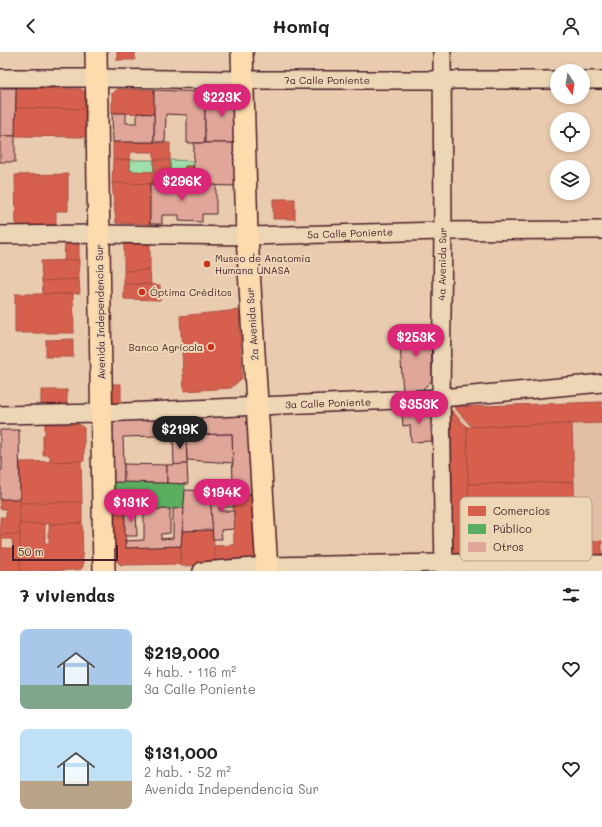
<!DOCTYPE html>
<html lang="es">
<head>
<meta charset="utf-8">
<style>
  :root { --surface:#fff; --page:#f6f6f6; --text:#222; --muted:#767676; --accent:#db2777 }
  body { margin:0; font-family:Mali,sans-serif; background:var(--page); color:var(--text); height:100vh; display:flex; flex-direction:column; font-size:15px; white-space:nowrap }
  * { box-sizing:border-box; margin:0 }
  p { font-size:13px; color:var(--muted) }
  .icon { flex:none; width:22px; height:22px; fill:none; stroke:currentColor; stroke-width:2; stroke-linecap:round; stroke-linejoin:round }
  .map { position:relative; height:519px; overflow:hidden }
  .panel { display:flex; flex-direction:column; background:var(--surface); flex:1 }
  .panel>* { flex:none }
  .needle { width:26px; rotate:168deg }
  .controls { position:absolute; left:550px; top:12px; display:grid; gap:8px }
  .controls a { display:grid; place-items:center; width:40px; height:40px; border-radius:50%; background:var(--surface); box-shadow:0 2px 6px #0003; font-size:20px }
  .scale { position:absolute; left:12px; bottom:10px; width:106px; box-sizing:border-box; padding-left:4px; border:2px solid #4a1f2b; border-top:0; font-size:11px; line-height:14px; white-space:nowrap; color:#4a1f2b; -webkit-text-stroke:3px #ecd6b5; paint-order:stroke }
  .price { position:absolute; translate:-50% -34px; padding:0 9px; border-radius:14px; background:var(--accent); color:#fff; font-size:13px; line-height:26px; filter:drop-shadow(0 1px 2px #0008) }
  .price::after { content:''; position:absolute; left:50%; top:24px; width:12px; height:9px; margin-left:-6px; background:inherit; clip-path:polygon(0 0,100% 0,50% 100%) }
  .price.selected { background:#222; color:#fff }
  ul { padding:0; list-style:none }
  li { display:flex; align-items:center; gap:12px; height:100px; padding:0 20px }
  li span { display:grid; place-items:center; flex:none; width:112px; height:80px; border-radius:8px; color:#555 }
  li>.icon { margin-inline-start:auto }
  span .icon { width:48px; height:48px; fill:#fffc; stroke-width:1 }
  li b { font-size:17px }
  h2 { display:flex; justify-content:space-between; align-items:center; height:48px; padding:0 20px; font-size:17px }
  header { display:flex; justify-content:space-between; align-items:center; height:52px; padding:0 20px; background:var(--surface); font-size:18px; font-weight:700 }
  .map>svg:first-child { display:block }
  .built { fill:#e3bea6 }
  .green { fill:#9ee0aa; stroke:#74806a }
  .shops { fill:#d6604d; stroke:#ac4c43; fill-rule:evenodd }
  .public { fill:#5aae61; stroke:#558351 }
  .building { fill:#dfa699; stroke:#4a1f2b }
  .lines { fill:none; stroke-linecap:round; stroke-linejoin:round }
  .minor-casing { stroke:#4a1f2b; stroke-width:20 }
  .major-casing { stroke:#4a1f2b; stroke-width:24 }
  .minor { stroke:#ecd6b5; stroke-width:17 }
  .major { stroke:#fedbac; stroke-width:21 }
  .poi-dot { fill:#c8321e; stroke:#ecd6b5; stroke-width:1.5 }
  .labels { text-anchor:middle; stroke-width:4; stroke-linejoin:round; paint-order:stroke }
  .street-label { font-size:10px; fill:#4a1f2b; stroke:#ecd6b5 }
  .poi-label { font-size:10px; fill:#4a1f2b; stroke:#ecd6b5; text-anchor:start }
  .key { fill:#ecd6b5; stroke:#bb9f8c; stroke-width:1 }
  .key-label { font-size:11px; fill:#4a1f2b }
</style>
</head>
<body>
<header><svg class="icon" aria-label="back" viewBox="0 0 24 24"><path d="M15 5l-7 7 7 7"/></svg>Homiq<svg class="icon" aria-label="person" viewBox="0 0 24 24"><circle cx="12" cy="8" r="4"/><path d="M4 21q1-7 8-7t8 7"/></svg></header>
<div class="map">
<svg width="602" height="519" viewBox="0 0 602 519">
  <rect width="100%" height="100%" fill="#e9ccaf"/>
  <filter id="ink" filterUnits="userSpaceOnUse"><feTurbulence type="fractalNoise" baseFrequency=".025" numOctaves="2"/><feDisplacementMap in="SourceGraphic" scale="8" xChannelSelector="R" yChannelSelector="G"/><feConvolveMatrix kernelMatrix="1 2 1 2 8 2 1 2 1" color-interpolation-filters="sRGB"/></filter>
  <g filter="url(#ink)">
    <polygon class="built" points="602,349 602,510 453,511 451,355"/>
    <g class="green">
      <polygon points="130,108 154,108 154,120 130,119"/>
      <polygon points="170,108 193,109 193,114 185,114 185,122 170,122"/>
    </g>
    <g class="shops">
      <rect x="117" y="0" width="18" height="8"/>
      <polygon points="16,36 81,37 85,40 86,42 85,57 16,56"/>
      <polygon points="117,37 154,38 154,62 112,61 112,41"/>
      <polygon points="16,56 85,57 85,85 15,84"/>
      <polygon points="113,90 170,91 170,108 154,108 154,100 131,100 130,108 113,108"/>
      <polygon points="113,108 130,108 130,119 154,120 154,108 170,108 170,122 185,122 185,114 193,114 193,133 112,131"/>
      <polygon points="68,122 68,159 56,159 56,176 16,176 15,123"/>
      <polygon points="112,131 150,132 150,172 116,171"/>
      <rect x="273" y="147" width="22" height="20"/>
      <polygon points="65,190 79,190 79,208 64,209"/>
      <polygon points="124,192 150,192 150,218 124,219"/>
      <polygon points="79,208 79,227 42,229 41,209"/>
      <polygon points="150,218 151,232 124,232 124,219"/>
      <polygon points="79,227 80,241 73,242 43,242 42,229"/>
      <polygon points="124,232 160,233 160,248 124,247"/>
      <polygon points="15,242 73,242 74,281 15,281"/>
      <polygon points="239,258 242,326 231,336 184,339 180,264"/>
      <polygon points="73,287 73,305 46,305 46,288"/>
      <polygon points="105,332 121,332 121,353 111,353"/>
      <rect x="41" y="338" width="26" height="18"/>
      <polygon points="602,350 602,371 472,375 454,355"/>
      <polygon points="451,358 467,375 470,492 453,508"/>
      <polygon points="45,372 79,372 84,376 84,409 50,410 50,403 43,403 43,383 45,383"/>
      <polygon points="572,372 574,430 468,432 467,375"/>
      <polygon points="81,409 82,450 20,451 20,410"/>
      <polygon points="574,430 575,490 470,492 468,432"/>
      <polygon points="233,441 255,442 256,507 215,515 214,494 234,493"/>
      <polygon points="0,447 20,447 20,482 0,483 0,465 6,465 6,457 0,457"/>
      <polygon points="82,450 82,471 20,472 20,451"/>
      <polygon points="125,459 126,496 181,494 180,512 121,513 113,506 112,460"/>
      <polygon points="82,471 83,512 83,515 81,517 76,518 20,519 20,472 45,472 45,491 49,491 49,484 48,485 48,481 49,481 49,472"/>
      <polygon points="213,478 215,513 180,514 182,479"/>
      <path d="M 20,482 L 20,519 L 0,519 L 0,483 ZM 2,487 L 12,487 L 13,496 L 2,496 Z"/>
      <polygon points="602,489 602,510 457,511 475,492"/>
    </g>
    <polygon class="public" points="111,430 185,432 184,456 112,460"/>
    <g class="building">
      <polygon points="0,36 16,36 15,84 0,84"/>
      <polygon points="154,38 205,40 205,91 187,91 187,63 166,62 165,90 154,90"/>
      <polygon points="205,40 238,41 239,91 205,91"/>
      <polygon points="112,61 126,61 126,71 137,71 137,61 154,62 154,90 113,90"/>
      <rect x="0" y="84" width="15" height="26"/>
      <polygon points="194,91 239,91 239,134 193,133"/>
      <polygon points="150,132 216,133 216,162 202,162 202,170 179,169 179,163 162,163 162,172 150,172"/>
      <polygon points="431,274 432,328 419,341 403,342 399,275"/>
      <polygon points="425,358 428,359 430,361 432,389 411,390 410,373 403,374 402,360"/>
      <polygon points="249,362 255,442 233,441 232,382 186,383 185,364"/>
      <polygon points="185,364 186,383 123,385 124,412 124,430 111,430 110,372 118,365"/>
      <polygon points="0,378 19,378 20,447 0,447 0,418 2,418 2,405 0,405"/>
      <polygon points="232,382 233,411 187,408 186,383"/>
      <polygon points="173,383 186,383 187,412 174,413"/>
      <polygon points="124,412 167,413 167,431 124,430"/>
      <polygon points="187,412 188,432 167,431 167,413"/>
      <polygon points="185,438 210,439 213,478 182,479"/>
      <polygon points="210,439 233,441 234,455 219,455 220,459 234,459 234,477 221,478 222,487 213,487"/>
      <polygon points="184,456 181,494 126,496 125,487 126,489 144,488 144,458 170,457 170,481 161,482 161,487 173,486 173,457"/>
      <polygon points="136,458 137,484 125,484 125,459"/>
    </g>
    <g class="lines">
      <g class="minor-casing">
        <g id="minor">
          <polyline points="442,0 443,179 441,346 444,519"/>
          <polyline points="0,26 97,26 242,28 557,28"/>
          <polyline points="583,28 602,28"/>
          <polyline points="0,183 99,182 247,184 443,179 602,178"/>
          <polyline points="0,363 101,361 441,346 602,331"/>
          <polyline points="202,519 267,514 444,511 602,512"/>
        </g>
      </g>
      <g class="major-casing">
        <g id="major">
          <polyline points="96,0 104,519"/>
          <polyline points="242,0 247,184 267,519"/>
        </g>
      </g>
      <use href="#minor" class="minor"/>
      <use href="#major" class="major"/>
    </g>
  </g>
  <g class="poi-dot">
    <circle cx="207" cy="212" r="4"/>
    <circle cx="142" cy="240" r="4"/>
    <circle cx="211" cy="295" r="4"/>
  </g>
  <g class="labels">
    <g class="street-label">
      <text x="327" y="32">7a Calle Poniente</text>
      <text transform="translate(350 181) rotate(-2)" y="4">5a Calle Poniente</text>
      <text transform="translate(442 212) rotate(-89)" y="4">4a Avenida Sur</text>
      <text transform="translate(100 260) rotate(-91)" y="4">Avenida Independencia Sur</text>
      <text transform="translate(252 272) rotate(-94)" y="4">2a Avenida Sur</text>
      <text transform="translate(328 351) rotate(-2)" y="4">3a Calle Poniente</text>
    </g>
    <g class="poi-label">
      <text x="215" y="210">Museo de Anatomia<tspan x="215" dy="12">Humana UNASA</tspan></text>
      <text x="150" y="244">Óptima Créditos</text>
      <text x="203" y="299" text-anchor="end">Banco Agrícola</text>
    </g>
  </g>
  <rect x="460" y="445" width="132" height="64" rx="6" class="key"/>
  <rect x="468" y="454" width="18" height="10" fill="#d6604d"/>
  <rect x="468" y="472" width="18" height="10" fill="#5aae61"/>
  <rect x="468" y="490" width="18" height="10" fill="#dfa699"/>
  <g class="key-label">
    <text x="493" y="463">Comercios</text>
    <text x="493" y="481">Público</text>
    <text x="493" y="499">Otros</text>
  </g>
</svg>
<div class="controls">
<a><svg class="needle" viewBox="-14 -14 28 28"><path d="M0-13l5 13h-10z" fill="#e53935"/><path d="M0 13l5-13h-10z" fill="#767676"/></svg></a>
<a><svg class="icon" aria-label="locate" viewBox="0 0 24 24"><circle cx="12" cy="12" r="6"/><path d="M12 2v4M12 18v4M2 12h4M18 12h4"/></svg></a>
<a><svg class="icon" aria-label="layers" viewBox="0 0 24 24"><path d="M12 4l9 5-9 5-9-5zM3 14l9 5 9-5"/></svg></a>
</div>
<div class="scale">50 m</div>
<b class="price" style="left:222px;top:66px">$223K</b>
<b class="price" style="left:182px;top:150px">$296K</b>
<b class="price" style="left:416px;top:306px">$253K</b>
<b class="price" style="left:419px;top:373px">$353K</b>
<b class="price selected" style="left:180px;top:398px">$219K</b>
<b class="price" style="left:222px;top:461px">$194K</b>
<b class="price" style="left:131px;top:471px">$131K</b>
</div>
<section class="panel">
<h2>7 viviendas<svg class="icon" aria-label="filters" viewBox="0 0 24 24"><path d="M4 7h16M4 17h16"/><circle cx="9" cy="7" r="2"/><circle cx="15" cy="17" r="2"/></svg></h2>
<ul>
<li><span style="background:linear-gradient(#a9c7e8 70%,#7fa58c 0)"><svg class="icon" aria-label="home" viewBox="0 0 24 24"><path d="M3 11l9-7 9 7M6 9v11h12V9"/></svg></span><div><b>$219,000</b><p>4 hab. · 116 m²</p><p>3a Calle Poniente</p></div><svg class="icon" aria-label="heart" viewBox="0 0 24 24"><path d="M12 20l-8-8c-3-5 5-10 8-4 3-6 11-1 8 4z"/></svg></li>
<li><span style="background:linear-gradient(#bfe0f5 65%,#b9a48a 0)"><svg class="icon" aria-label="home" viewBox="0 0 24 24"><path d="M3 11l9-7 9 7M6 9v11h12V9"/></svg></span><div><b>$131,000</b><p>2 hab. · 52 m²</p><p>Avenida Independencia Sur</p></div><svg class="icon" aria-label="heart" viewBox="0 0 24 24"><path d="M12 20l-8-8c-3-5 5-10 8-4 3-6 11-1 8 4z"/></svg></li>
</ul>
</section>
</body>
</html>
